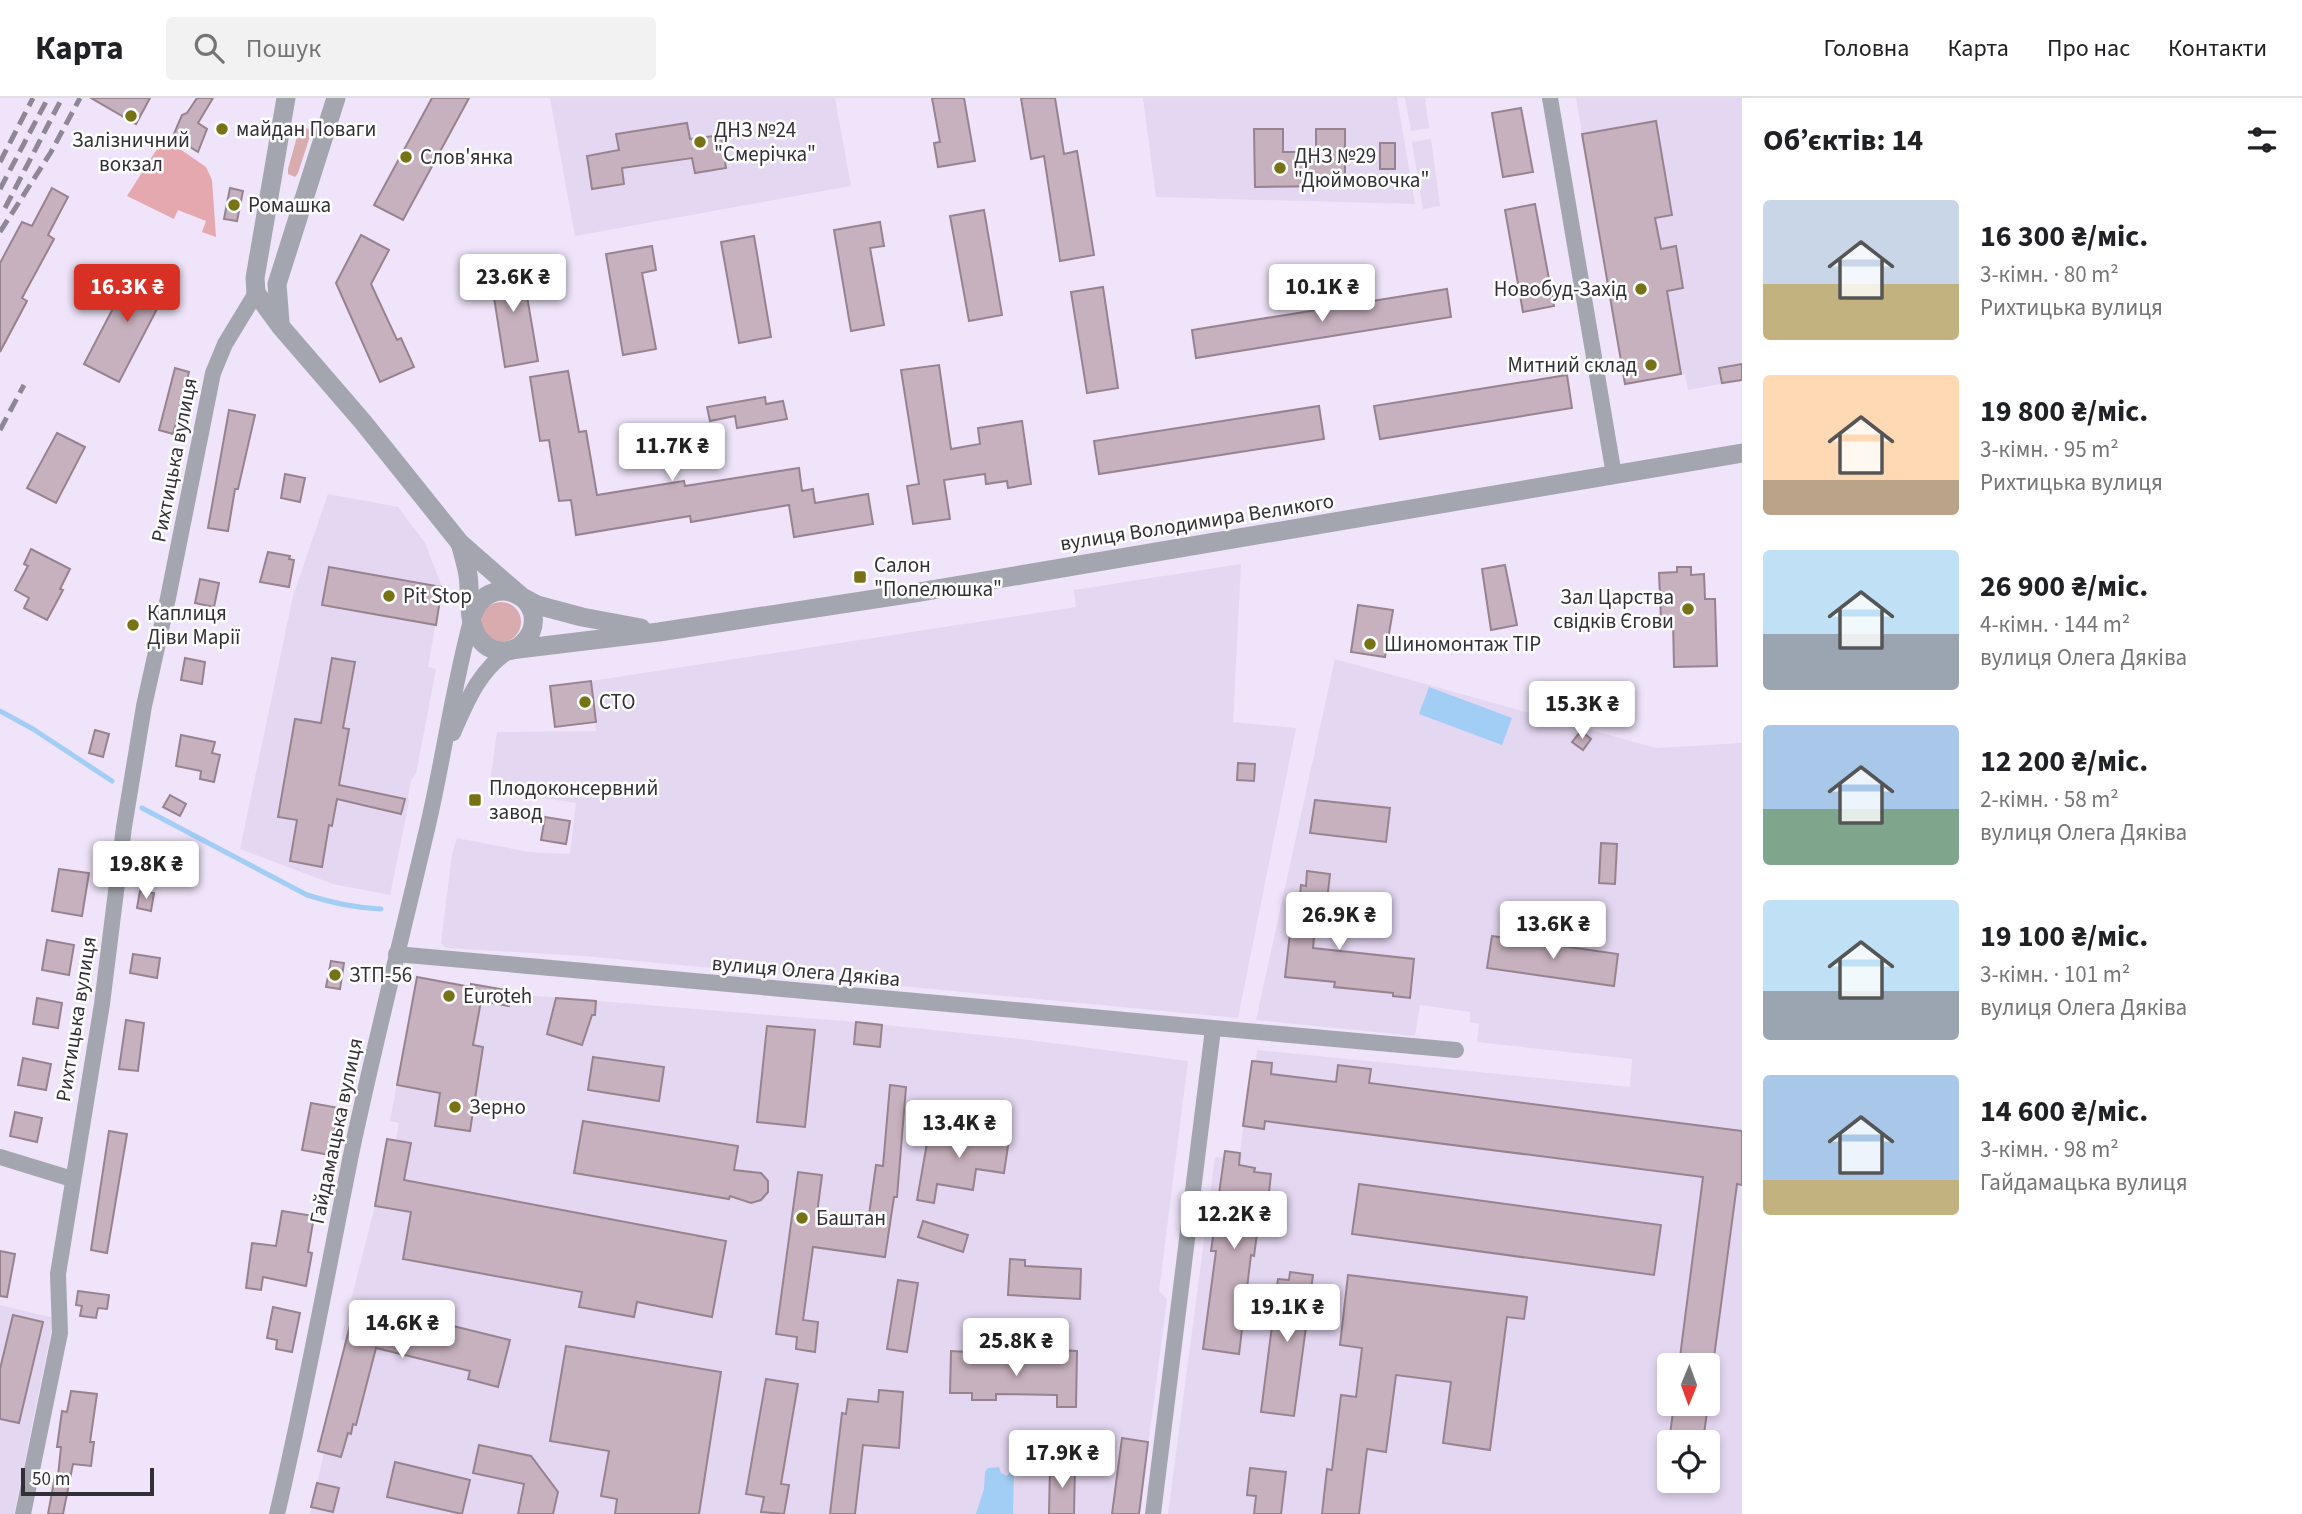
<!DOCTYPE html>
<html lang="uk">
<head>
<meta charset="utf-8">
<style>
  :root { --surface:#fff; --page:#f2f2f2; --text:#202124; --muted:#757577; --line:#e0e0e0; --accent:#d93025 }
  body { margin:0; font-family:"Source Sans 3",sans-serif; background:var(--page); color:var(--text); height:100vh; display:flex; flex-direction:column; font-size:26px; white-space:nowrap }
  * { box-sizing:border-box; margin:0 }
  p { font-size:23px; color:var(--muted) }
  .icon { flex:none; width:38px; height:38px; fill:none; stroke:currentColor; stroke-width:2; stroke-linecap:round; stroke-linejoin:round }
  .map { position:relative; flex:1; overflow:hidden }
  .side { display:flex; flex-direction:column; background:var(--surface); width:560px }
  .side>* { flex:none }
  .needle { width:46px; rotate:181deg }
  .fabs { position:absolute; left:1657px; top:1255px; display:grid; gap:14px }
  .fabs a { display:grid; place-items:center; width:63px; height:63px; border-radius:7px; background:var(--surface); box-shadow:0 4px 10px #0003; font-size:35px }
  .scale { position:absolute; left:21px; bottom:18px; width:133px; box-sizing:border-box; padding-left:7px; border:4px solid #332f37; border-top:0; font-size:19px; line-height:24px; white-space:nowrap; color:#332f37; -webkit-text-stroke:5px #fff; paint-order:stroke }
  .price { position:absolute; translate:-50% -60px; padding:0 16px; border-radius:7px; background:#fff; color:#222; font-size:23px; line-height:46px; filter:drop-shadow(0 2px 4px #0008) }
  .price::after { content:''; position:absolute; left:50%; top:42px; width:21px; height:16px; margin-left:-10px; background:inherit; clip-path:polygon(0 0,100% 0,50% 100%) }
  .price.selected { background:var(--accent); color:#fff }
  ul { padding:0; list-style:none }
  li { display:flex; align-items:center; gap:21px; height:175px; padding:0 21px }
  li span { display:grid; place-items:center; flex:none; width:196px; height:140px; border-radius:7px; color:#555 }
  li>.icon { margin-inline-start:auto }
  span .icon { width:84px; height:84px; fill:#fffc; stroke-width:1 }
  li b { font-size:30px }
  h2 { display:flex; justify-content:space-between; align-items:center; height:84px; padding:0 21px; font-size:30px }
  header { display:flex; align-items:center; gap:42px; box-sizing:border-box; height:98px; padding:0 35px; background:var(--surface); border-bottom:2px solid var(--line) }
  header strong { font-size:33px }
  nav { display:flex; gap:38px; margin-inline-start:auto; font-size:24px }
  .search { width:490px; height:63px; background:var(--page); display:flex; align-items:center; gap:18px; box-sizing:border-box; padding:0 24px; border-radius:7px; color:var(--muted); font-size:26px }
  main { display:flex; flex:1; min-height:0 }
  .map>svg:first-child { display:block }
  .built { fill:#e4d7f1; fill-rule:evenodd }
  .green { fill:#d8abaf }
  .forest { fill:#e5a8af }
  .water { fill:#a2cdf5 }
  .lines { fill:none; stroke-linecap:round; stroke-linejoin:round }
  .stream { stroke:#a2cdf5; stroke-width:5 }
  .building { fill:#c7b1be; stroke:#97838f; stroke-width:2 }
  .minor { stroke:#a4a6af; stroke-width:16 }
  .tertiary { stroke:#a4a6af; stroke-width:19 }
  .rail { stroke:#8e8795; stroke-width:5; stroke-dasharray:14 7; stroke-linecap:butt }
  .poi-dot { fill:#777215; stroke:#fff; stroke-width:2.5 }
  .labels { text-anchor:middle; stroke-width:5; stroke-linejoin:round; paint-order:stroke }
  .poi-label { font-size:21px; fill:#332f37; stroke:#fff; text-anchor:start }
  .street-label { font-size:21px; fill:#332f37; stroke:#fff }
</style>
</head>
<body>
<header>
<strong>Карта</strong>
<div class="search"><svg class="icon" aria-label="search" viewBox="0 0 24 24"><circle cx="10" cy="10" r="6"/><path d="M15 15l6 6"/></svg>Пошук</div>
<nav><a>Головна</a><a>Карта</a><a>Про нас</a><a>Контакти</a></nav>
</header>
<main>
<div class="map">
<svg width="1742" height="1416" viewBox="0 0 1742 1416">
  <rect width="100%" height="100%" fill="#efe4f9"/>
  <g class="built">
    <polygon points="550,0 835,0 851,88 575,138"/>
    <polygon points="1143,0 1397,0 1415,106 1156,99"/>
    <polygon points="1405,0 1425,0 1429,30 1411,33"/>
    <polygon points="1576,0 1742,0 1742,282 1688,292 1685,276 1625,286"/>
    <polygon points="1431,41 1440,108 1423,111 1412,44"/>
    <polygon points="328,396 398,409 425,445 442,489 428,569 436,571 416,676 411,682 408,699 409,704 390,797 333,786 240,751 293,498"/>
    <polygon points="1241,466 1233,624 1296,630 1238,920 584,858 446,850 441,845 452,756 457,740 529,754 570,756 576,705 489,692 497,634 596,633 591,583 1076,509 1074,492"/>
    <path d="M 1335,561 L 1656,650 L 1742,645 L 1742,1416 L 1168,1416 L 1215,1059 L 1224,1060 L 1224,1053 L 1240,1055 L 1252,962 L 1256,963 L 1257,952 L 1630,989 L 1632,961 L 1477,944 L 1479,926 L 1470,924 L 1470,914 L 1420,907 L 1415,938 L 1256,922 ZM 1670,1267 L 1708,1267 L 1708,1306 L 1670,1306 ZM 1670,1344 L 1708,1344 L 1708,1382 L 1670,1382 Z"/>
    <polygon points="417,879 470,889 471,886 517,894 523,897 856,924 1029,942 1188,963 1159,1193 1167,1201 1139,1416 310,1416 324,1355 318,1353 347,1243 341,1241 375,1108 387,1041 396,1042 399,1025 390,1023"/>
    <polygon points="0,1207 54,1220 14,1416 0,1416"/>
  </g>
  <g class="green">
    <polygon points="300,28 312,32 298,75 295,79 288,76 288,71"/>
    <circle cx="501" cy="524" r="20"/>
  </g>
  <polygon class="forest" points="164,40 206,69 212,82 216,139 202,134 206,123 178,112 174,121 127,98"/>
  <g class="water">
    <polygon points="1429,589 1512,620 1502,647 1419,616"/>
    <polygon points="999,1369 1001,1375 1007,1378 1010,1374 1014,1375 1013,1416 976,1416 984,1391 985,1374 988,1370"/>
  </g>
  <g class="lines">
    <g class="stream">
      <polyline points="0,613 33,631 112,683"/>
      <path d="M 142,710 L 307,797 C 332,805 355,810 381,811"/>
    </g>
  </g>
  <g class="building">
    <polygon points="91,0 150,0 136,26"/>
    <polygon points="197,0 213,0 198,25 207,31 198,54 173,38 182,17 187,15"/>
    <polygon points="432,0 469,0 403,122 374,107"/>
    <polygon points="932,0 964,0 975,63 938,69 934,45 940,44"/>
    <polygon points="1021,0 1055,0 1064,56 1077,53 1094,157 1060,163 1044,58 1031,61"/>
    <polygon points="1521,10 1533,74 1503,79 1492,15"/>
    <polygon points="1656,23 1672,117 1655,120 1661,151 1676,148 1683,190 1667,193 1681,276 1625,286 1582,36"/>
    <polygon points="687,25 690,41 721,37 726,70 695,75 692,60 622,70 624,86 592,91 587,58 619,52 616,36"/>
    <polygon points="1254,31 1283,31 1283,54 1316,54 1316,31 1345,31 1345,88 1255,89"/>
    <rect x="1380" y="45" width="15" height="26"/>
    <polygon points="52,90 68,99 48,137 54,141 22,200 27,203 0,254 0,165 22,124 32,128"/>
    <polygon points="230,90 243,93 237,123 224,121"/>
    <polygon points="1535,106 1554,208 1523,214 1505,112"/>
    <polygon points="984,112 1002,217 969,223 950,118"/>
    <polygon points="880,124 884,148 870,150 884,227 851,233 834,132"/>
    <polygon points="361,137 389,152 371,186 397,242 401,240 414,269 380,284 336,185"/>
    <polygon points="754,138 771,239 739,245 721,144"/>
    <polygon points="652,148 656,172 642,175 656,251 623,257 606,156"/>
    <polygon points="521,163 538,263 505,269 489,168"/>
    <polygon points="135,168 170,186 119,284 84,266"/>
    <polygon points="1103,189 1118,290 1087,295 1071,194"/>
    <polygon points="1447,191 1451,219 1196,260 1192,232"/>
    <polygon points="1742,266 1742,282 1722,285 1719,270"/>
    <polygon points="939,267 951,351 980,346 978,330 1022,323 1031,386 1008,390 1007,383 986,386 985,376 944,382 950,421 913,426 907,388 919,386 901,272"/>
    <polygon points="175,270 189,274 173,336 159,332"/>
    <polygon points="568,273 579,334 586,333 597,397 684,383 685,388 799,370 802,393 813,391 815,405 868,396 873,426 794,439 789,407 691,424 690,418 576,437 571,402 559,403 549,342 540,343 530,279"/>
    <polygon points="1567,277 1572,310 1380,341 1374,308"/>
    <polygon points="765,299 766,306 783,303 787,321 737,330 735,318 710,323 707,309"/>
    <polygon points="1319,308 1324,341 1099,376 1094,343"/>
    <polygon points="229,312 255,317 238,391 235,391 228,433 208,430"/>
    <polygon points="57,335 85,349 56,405 27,390"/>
    <polygon points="285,376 305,380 300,404 281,400"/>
    <polygon points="31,451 70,471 60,491 63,492 47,522 24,510 29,500 15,492 28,468 24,466"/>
    <polygon points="268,454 290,458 289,461 294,462 289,489 260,484"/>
    <polygon points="1505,467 1517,527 1491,532 1482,471"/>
    <polygon points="329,469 442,489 436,527 322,507"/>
    <polygon points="1677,469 1691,469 1691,477 1704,476 1705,501 1715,501 1717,568 1674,569 1673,522 1661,522 1659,475 1677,474"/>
    <polygon points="200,481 219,485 214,509 195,505"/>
    <polygon points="1358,507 1393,512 1385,559 1351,554"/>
    <polygon points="185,560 205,564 202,586 181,582"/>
    <polygon points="332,560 355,564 343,630 349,631 339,687 405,701 401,716 337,701 332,728 329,727 322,769 290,763 297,722 278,719 295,621 321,625"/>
    <polygon points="591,583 596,624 555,629 550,588"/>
    <polygon points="95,632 109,636 103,659 89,655"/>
    <polygon points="1581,633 1591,641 1583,652 1572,644"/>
    <polygon points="181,637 215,644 212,655 220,657 214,684 200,681 201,673 176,668"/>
    <polygon points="1238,665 1255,666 1254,683 1237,682"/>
    <polygon points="170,697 186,706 180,718 163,709"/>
    <polygon points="1315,702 1390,710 1386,744 1310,735"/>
    <polygon points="545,719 570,723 566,746 541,742"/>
    <polygon points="1601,745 1617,746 1615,786 1599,785"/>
    <polygon points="59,771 89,775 82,818 52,813"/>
    <polygon points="1307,773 1330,776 1325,821 1316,820 1313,850 1414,861 1410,900 1393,898 1393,895 1334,889 1335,884 1285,879 1292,818 1298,818 1301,787 1306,788"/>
    <polygon points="140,793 154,795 151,813 137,810"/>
    <polygon points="1492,838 1618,856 1614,888 1487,870"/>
    <polygon points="47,842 74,847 69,877 42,872"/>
    <polygon points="133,856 160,860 157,880 130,875"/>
    <polygon points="331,863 344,865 340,891 326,889"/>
    <polygon points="417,879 471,889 471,886 511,893 509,908 481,903 473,947 483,949 470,1033 435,1028 440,995 397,987"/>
    <polygon points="37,900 62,905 58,930 33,926"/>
    <polygon points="556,900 596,903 595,917 592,917 582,947 547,936"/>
    <polygon points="126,922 144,925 138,973 119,971"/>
    <polygon points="856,924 882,927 880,949 854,946"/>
    <polygon points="767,928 815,932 805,1029 757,1024"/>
    <polygon points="593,959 664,969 659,1003 588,992"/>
    <polygon points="23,960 51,966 46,992 18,987"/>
    <polygon points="1252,963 1272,965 1271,976 1336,984 1338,967 1371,971 1369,985 1742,1033 1742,1087 1737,1086 1713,1267 1679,1267 1703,1079 1265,1023 1264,1031 1243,1028"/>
    <polygon points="890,987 906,989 897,1099 894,1099 885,1159 813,1149 803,1222 818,1224 815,1254 796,1251 797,1239 776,1236 798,1074 822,1077 817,1116 868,1124 876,1067 883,1068"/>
    <polygon points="311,1005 339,1010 330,1057 302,1052"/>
    <polygon points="15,1014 42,1020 37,1044 10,1038"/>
    <polygon points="583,1023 738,1048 734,1072 761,1075 768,1083 768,1094 761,1102 751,1105 730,1098 729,1101 574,1075"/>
    <polygon points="930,1028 1009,1041 1004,1075 976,1071 973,1092 937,1086 934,1105 917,1102"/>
    <polygon points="109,1033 127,1036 107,1155 91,1152"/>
    <polygon points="387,1041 411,1045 404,1082 726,1143 712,1219 637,1204 634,1219 579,1209 582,1194 403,1161 411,1114 375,1108"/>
    <polygon points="1225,1053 1240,1055 1239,1067 1255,1070 1254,1074 1271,1076 1266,1122 1259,1121 1254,1158 1251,1157 1239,1256 1203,1251 1216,1153 1211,1153"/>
    <polygon points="1359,1086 1661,1127 1654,1177 1352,1136"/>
    <polygon points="282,1113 314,1118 308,1154 312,1155 306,1188 263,1179 261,1192 246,1190 252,1145 276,1148"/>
    <polygon points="923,1123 968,1137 963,1154 918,1139"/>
    <polygon points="0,1153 15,1156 7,1199 0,1198"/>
    <polygon points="1010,1161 1025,1162 1025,1168 1081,1171 1080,1201 1008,1197"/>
    <polygon points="1290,1174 1313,1177 1294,1318 1261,1314 1278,1181 1289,1182"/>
    <polygon points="1348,1177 1527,1199 1524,1221 1507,1219 1490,1352 1443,1345 1451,1284 1396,1277 1386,1354 1367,1351 1359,1416 1322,1416 1327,1371 1332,1372 1341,1297 1356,1299 1362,1250 1340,1247"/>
    <polygon points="898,1182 918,1185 907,1254 887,1251"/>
    <polygon points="78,1193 109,1197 107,1211 98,1210 96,1220 80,1218 82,1208 76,1207"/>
    <polygon points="356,1204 510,1242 498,1289 468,1281 470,1273 376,1250 356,1327 353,1326 351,1336 348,1335 341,1359 318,1353"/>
    <polygon points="273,1209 300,1215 292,1254 276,1251 277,1242 267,1240"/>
    <polygon points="13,1217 43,1224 19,1325 0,1321 0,1271"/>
    <polygon points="566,1248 721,1274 699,1416 615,1416 617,1401 601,1398 609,1353 550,1343"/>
    <polygon points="1058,1252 1077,1253 1076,1309 1057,1309 1057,1297 996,1296 996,1302 972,1302 972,1295 950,1295 951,1253 969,1254 969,1264 1002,1265 1002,1260 1022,1260 1022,1265 1058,1265"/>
    <polygon points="766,1281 798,1286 781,1386 789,1387 784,1416 761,1414 764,1399 746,1396"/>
    <polygon points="879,1292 903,1294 899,1350 863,1347 855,1416 830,1416 842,1315 846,1316 848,1301 878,1304"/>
    <polygon points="71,1293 97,1296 90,1344 94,1344 91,1368 73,1366 63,1416 48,1416 55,1378 58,1378 61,1349 57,1349 62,1313 67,1314"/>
    <polygon points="1674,1306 1708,1306 1703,1344 1669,1344"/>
    <polygon points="1122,1340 1148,1344 1139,1416 1112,1416"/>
    <polygon points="479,1347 531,1358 558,1394 553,1416 518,1416 524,1386 473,1375"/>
    <polygon points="395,1364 470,1382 462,1416 387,1399"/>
    <polygon points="1050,1367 1075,1368 1074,1416 1049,1416"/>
    <polygon points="1250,1370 1286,1374 1281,1416 1254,1416 1256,1398 1247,1397"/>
    <polygon points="317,1385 339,1390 333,1414 311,1409"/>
  </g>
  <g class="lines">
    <g class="minor">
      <polyline points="1550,0 1614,377"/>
      <path d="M 453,635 C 467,603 479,572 510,552"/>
      <polyline points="396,856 1456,952"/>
      <polyline points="0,1059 72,1081"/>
      <polyline points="23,1416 60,1235 58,1176 102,906 124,729 144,608 168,500 213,275 225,246 256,195"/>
      <path d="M 277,1416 C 306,1294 328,1170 353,1047 C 376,940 403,834 428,727 C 444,658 453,588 472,519"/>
      <polyline points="1153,1416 1213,931"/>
    </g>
    <g class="tertiary">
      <polyline points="286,0 255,180 256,195 281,229 363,324 460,445 522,499 537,507 582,519 641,530"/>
      <polyline points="280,224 277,186 336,0"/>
      <path d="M 460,445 C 463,456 466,466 468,477 C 471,497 466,529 482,544 C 489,552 501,555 512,552 C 520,549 527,542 531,534 C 546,496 486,472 472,519"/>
      <polyline points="510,552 659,534 914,495 1742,355"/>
    </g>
    <g class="rail">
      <polyline points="0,64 33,0"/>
      <polyline points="0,91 48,0"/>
      <polyline points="5,110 62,0"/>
      <polyline points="0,134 51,54 80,0"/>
      <polyline points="0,332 24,287"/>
    </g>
  </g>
  <g class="poi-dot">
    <circle cx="131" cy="18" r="7"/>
    <circle cx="222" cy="31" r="7"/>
    <circle cx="700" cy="44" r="7"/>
    <circle cx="406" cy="59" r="7"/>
    <circle cx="1280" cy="70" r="7"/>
    <circle cx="234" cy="107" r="7"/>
    <circle cx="1641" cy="191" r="7"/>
    <circle cx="1651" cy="267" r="7"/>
    <rect x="853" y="472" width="14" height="14" rx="3.5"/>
    <circle cx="389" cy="498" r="7"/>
    <circle cx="1688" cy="511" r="7"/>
    <circle cx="133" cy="527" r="7"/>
    <circle cx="1370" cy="546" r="7"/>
    <circle cx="585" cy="604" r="7"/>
    <rect x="468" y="695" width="14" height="14" rx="3.5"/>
    <circle cx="335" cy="877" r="7"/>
    <circle cx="449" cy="898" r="7"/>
    <circle cx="455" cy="1009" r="7"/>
    <circle cx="802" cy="1120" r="7"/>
  </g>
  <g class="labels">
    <g class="poi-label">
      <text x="236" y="38">майдан Поваги</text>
      <text x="714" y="39">ДНЗ №24<tspan x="714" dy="24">"Смерічка"</tspan></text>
      <text x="131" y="49" text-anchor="middle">Залізничний<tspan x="131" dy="24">вокзал</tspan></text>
      <text x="1294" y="65">ДНЗ №29<tspan x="1294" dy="24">"Дюймовочка"</tspan></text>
      <text x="420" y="66">Слов'янка</text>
      <text x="248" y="114">Ромашка</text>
      <text x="1627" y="198" text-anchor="end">Новобуд-Захід</text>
      <text x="1637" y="274" text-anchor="end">Митний склад</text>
      <text x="874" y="474">Салон<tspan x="874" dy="24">"Попелюшка"</tspan></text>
      <text x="403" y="505">Pit Stop</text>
      <text x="1674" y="506" text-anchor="end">Зал Царства<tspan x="1674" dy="24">свідків Єгови</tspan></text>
      <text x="147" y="522">Каплиця<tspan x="147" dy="24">Діви Марії</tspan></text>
      <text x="1384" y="553">Шиномонтаж ТІР</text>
      <text x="599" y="611">СТО</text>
      <text x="489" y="697">Плодоконсервний<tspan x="489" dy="24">завод</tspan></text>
      <text x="349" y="884">ЗТП-56</text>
      <text x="463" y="905">Euroteh</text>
      <text x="469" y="1016">Зерно</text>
      <text x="816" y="1127">Баштан</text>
    </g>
    <g class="street-label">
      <text transform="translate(174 362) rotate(-79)" y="7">Рихтицька вулиця</text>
      <text transform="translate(1197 424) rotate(-9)" y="7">вулиця Володимира Великого</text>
      <text transform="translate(806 873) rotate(5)" y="7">вулиця Олега Дяківа</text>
      <text transform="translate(76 921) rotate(-81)" y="7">Рихтицька вулиця</text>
      <text transform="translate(336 1033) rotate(-78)" y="7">Гайдамацька вулиця</text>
    </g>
  </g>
</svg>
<div class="fabs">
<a><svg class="needle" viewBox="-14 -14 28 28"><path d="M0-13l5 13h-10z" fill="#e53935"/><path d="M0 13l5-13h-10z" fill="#757577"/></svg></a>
<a><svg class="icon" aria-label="locate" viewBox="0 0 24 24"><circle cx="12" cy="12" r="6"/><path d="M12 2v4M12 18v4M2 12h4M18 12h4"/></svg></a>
</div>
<div class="scale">50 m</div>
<b class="price" style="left:513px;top:216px">23.6K ₴</b>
<b class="price selected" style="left:127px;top:226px">16.3K ₴</b>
<b class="price" style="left:1322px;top:226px">10.1K ₴</b>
<b class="price" style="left:672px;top:385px">11.7K ₴</b>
<b class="price" style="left:1582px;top:643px">15.3K ₴</b>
<b class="price" style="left:146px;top:803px">19.8K ₴</b>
<b class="price" style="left:1339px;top:854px">26.9K ₴</b>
<b class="price" style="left:1553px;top:863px">13.6K ₴</b>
<b class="price" style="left:959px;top:1062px">13.4K ₴</b>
<b class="price" style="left:1234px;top:1153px">12.2K ₴</b>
<b class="price" style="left:1287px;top:1246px">19.1K ₴</b>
<b class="price" style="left:402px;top:1262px">14.6K ₴</b>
<b class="price" style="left:1016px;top:1280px">25.8K ₴</b>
<b class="price" style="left:1062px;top:1392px">17.9K ₴</b>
</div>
<section class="side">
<h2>Об’єктів: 14<svg class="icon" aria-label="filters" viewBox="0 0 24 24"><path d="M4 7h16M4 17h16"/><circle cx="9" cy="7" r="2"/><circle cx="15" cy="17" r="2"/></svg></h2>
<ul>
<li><span style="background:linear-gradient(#c9d6e8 60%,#c2b280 0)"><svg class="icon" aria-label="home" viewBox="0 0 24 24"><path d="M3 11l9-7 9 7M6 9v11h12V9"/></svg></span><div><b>16 300 ₴/міс.</b><p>3-кімн. · 80 m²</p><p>Рихтицька вулиця</p></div></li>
<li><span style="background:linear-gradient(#ffd9b3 75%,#b9a48a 0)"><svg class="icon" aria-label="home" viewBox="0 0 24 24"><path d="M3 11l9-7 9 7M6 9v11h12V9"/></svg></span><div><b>19 800 ₴/міс.</b><p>3-кімн. · 95 m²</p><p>Рихтицька вулиця</p></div></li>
<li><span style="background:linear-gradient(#bfe0f5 60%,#9aa5b1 0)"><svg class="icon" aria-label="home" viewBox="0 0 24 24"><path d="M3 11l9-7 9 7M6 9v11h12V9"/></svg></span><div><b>26 900 ₴/міс.</b><p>4-кімн. · 144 m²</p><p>вулиця Олега Дяківа</p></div></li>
<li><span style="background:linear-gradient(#a9c7e8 60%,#7fa58c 0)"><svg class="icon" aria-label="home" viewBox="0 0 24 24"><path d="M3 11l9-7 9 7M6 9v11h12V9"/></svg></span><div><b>12 200 ₴/міс.</b><p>2-кімн. · 58 m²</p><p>вулиця Олега Дяківа</p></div></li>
<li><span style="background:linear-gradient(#bfe0f5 65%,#9aa5b1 0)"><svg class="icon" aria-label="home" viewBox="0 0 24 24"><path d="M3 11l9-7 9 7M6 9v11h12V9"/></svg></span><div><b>19 100 ₴/міс.</b><p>3-кімн. · 101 m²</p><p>вулиця Олега Дяківа</p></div></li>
<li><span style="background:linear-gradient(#a9c7e8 75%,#c2b280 0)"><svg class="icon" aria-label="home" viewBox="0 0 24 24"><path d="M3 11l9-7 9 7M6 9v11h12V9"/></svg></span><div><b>14 600 ₴/міс.</b><p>3-кімн. · 98 m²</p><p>Гайдамацька вулиця</p></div></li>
</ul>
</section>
</main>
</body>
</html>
